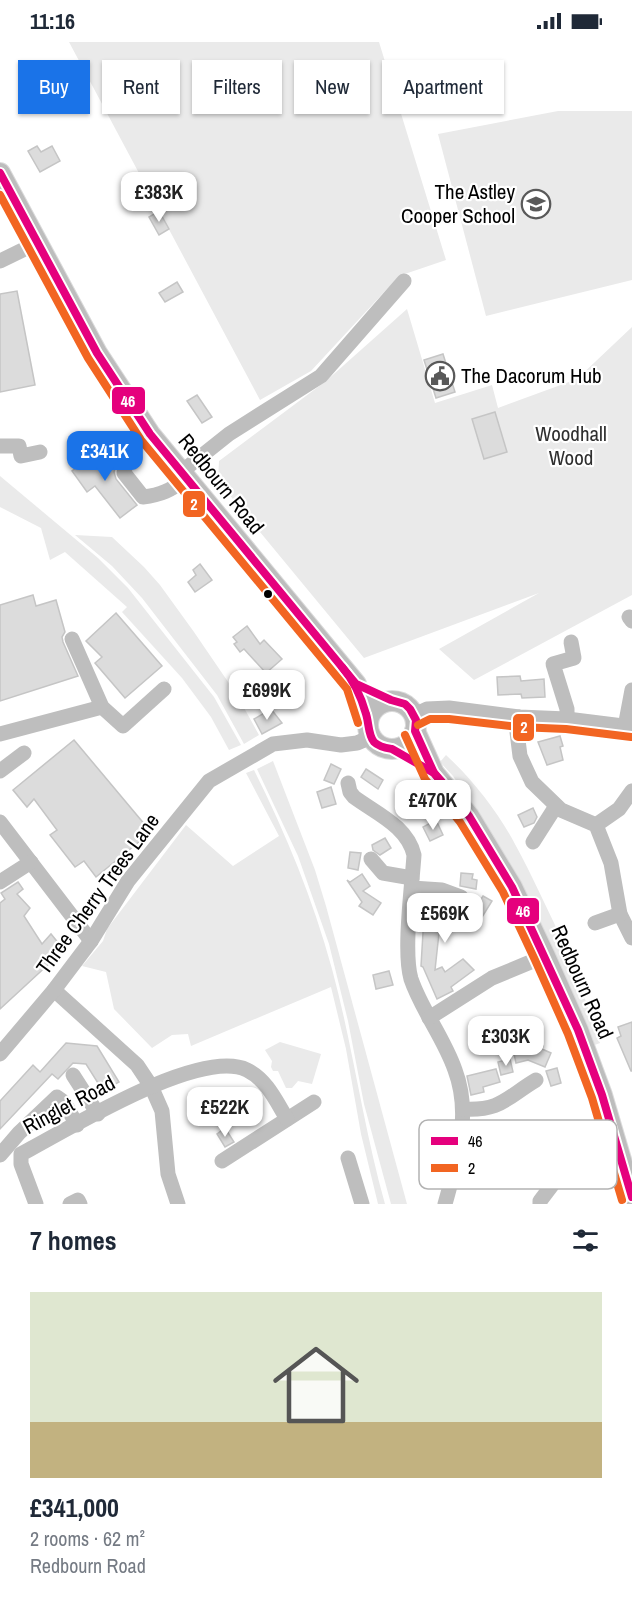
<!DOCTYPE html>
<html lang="en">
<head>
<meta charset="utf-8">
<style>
  :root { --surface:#fff; --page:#f6f6f7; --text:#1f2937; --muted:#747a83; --line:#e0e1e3; --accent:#1a73e8 }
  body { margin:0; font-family:"Archivo Narrow",sans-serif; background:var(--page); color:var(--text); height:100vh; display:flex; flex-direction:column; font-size:22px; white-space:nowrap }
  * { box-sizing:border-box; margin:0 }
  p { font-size:20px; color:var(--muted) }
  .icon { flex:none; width:33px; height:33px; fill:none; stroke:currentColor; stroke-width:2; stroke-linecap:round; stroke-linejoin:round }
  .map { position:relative; height:1162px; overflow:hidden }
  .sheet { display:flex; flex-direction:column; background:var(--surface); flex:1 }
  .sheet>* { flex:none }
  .guide { position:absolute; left:18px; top:18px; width:597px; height:54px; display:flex; gap:12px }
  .price { position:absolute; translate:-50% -51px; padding:0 14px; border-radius:12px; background:#fff; color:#222; font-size:20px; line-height:39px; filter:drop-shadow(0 2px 3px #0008) }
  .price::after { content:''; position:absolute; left:50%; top:36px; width:18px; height:14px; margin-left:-9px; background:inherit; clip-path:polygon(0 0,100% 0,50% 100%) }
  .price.active { background:var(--accent); color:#fff }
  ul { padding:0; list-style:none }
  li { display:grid; align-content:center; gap:12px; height:318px; padding:0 30px }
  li+li { border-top:2px solid var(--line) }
  li span { display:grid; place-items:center; height:186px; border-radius:0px; color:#555 }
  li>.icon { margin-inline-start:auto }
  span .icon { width:108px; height:108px; fill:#fffc; stroke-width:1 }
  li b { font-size:26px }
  h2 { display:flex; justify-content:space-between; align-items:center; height:72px; padding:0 30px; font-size:26px }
  .tag { padding:0 21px; border-radius:0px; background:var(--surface); box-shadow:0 2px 4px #0004; font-size:21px; line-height:54px }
  .tag.active { background:var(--accent); color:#fff }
  .status { display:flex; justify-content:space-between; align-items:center; height:42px; padding:0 30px; background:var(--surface); direction:ltr }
  .status svg { height:16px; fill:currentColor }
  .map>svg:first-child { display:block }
  .green { fill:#eaeaea }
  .building { fill:#dcdcdc; stroke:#c5c5c5; stroke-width:1.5 }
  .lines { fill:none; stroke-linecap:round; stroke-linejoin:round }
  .major-casing { stroke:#dbdbdb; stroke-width:22 }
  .minor { stroke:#bebebe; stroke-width:15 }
  .major { stroke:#bdbdbd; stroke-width:20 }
  .bus-1-casing { stroke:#fff; stroke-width:12 }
  .bus-2-casing { stroke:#fff; stroke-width:12 }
  .bus-1 { stroke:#e5007d; stroke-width:8 }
  .bus-2 { stroke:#f26522; stroke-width:8 }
  .bus-dot { fill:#000; stroke:#fff; stroke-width:2 }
  .labels { text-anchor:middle; stroke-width:4.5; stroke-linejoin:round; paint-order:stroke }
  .poi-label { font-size:21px; fill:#000; stroke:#fff; text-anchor:end }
  .park-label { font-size:21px; fill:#2f2f2f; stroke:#fff }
  .street-label { font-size:21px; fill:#000; stroke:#fff }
  .key { fill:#fff; stroke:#b2b2b2; stroke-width:1.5 }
  .key-label { font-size:16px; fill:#000 }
  .line-badge { stroke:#fff; stroke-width:2 }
  .badge-label { font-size:16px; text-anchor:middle; font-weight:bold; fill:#fff }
</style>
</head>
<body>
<div class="status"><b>11:16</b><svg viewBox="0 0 49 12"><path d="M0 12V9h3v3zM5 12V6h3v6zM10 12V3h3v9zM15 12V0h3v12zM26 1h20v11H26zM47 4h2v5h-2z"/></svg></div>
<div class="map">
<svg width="632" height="1162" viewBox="0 0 632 1162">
  <rect width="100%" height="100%" fill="#fff"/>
  <g class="green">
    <polygon points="69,0 379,0 446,218 399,234 311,329 260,358"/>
    <polygon points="558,69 632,69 632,238 486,274 438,92"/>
    <polygon points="407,267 435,361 492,343 498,366 577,337 632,285 632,553 474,638 439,607 539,551 364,616 218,439 219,419 326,339"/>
    <polygon points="0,434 98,516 128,546 214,655 241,703 229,708 211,675 182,636 122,570 127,565 65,510 50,518 41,486 0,465"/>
    <polygon points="75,493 112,495 144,525 160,543 194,590 237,653 259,693 244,702 217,653 142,556 112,524"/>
    <path d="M 446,713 C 473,738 499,771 516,804 C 532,833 546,865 561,895 L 564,895 L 600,1001 L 592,1004 L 537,873 L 510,825 L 471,761 L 453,734 L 440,720 Z"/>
    <polygon points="273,719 315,828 326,864 407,1162 391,1162 364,1062 348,979 329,902 298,814 257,727"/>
    <path d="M 254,728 C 286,792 313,857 332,927 C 353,1004 363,1084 385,1162 L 378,1162 L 361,1092 L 346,1007 L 331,945 L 191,1004 L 188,992 L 172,993 L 152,1006 L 114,967 L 106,930 L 82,924 L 103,899 L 107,887 L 186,783 L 233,824 L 279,794 L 246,731 Z"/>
    <polygon points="280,1000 321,1012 312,1042 298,1039 292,1046 286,1046 278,1029 273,1029 271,1025 272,1019 265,1008"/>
  </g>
  <g class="building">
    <polygon points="37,104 41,110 52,104 60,119 40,130 28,109"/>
    <polygon points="159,169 169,187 159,193 149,175"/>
    <polygon points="177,240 183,250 165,260 159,251"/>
    <polygon points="17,249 35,343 0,350 0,252"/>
    <polygon points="443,312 455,350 436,356 424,318"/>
    <polygon points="197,353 212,375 202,381 187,359"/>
    <polygon points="495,370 507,410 484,417 472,377"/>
    <polygon points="111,409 117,417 114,430 116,437 137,463 120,476 95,444 87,450 72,429 81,422"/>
    <polygon points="200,522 212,538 195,550 188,540 196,533 193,528"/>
    <polygon points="33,553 36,564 56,558 65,590 62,595 63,600 78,634 0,659 0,563"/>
    <polygon points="116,571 162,624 125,656 95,621 102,615 86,599"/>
    <polygon points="247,584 260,602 264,598 282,617 266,631 244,607 240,610 234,602 237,600 233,595"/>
    <polygon points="520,634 521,639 544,637 545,655 522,656 521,652 498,653 497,635"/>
    <polygon points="271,667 282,681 262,692 254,677"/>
    <polygon points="560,694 563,704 560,705 563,718 547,723 538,700"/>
    <polygon points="74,698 151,790 96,835 84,819 75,825 50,793 57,788 34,757 27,765 13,748"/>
    <polygon points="331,722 341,727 334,742 324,738"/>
    <polygon points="366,727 383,738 378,747 361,735"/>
    <polygon points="331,745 336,762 322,766 317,750"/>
    <polygon points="533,766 537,775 534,781 524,785 518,773"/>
    <polygon points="436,778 443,793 430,799 423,785"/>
    <polygon points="385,796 391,806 380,813 373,808 372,803"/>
    <polygon points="350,810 361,811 358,828 348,826"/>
    <polygon points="461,831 473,832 472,837 477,838 476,847 460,844"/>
    <polygon points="362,832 370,844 363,849 381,861 373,873 359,864 362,860 347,838 350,840"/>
    <polygon points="18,840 23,847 17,852 30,866 24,874 42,902 51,892 64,908 0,967 0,861 5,857 1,851"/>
    <polygon points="483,854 492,859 479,880 466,872 467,883 442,884 442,891 439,891 435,928 442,925 445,930 463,917 474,928 451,945 453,949 437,957 423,925 421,924 425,857 436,857 436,869 474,868"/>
    <polygon points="389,929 393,943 376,947 373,933"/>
    <polygon points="632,980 632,1029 631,1029 617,996 621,994 618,985"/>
    <polygon points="66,1001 97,1004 119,1040 103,1049 86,1022 73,1021 58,1037 52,1032 0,1087 0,1059 33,1023 40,1030"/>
    <polygon points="538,1002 543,1004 542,1007 551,1011 545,1025 528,1018 516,1021 513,1007"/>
    <polygon points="510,1017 513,1030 501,1033 498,1020"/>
    <polygon points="557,1026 561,1041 551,1044 546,1029"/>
    <polygon points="496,1027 500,1040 483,1045 484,1050 471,1053 467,1034"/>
    <polygon points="225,1086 234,1100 225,1105 217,1092"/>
  </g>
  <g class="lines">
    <g class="major-casing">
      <g id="major">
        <polyline points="0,131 97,311 150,392 356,642 368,678"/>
        <circle cx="392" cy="683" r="24"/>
        <polyline points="415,689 434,731 469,774 512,845 545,914 578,988 602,1053 632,1155"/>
      </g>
    </g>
    <g class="minor">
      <polyline points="0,219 37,201"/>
      <path d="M 150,392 L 128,411 L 124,431 L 143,455 C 161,453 171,448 186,437"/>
      <polyline points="0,404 19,404 21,414 40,410"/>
      <polyline points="180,431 229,392 321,334 404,239"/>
      <polyline points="629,575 632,579"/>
      <polyline points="72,597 102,665 123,684 164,647"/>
      <polyline points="414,673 427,667 449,666 519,675 567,677 632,685"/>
      <polyline points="519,675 517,690 520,714 532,740 561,768 596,783 611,821 620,872 632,896"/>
      <polyline points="567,677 567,667 553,622 574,616 571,600"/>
      <polyline points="625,685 632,648"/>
      <polyline points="0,692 102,665"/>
      <polyline points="0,729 24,711"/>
      <path d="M 348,741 L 350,750 L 354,755 C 377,772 407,784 414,813 C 412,844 403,910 411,937 C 422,969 444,996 455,1028 C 472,1073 457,1118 445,1162"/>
      <polyline points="0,780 91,899"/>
      <polyline points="596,783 619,767 632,749"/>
      <polyline points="533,800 556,764"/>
      <polyline points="371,817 383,831 412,836"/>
      <polyline points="0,840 31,820"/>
      <polyline points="412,846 442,848 461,855"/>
      <polyline points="595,881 620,872"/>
      <polyline points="54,948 137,1023 151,1044 162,1069 168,1132 178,1162"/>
      <polyline points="429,976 492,936 545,914"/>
      <polyline points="0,1012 54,948 91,899 128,839 209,739 273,702 307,698 341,703 357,701 371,695"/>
      <polyline points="73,1033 98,1072"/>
      <path d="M 463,1067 C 501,1069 506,1056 536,1038"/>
      <polyline points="0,1113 19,1091 57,1055 64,1060 77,1083"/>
      <polyline points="348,1116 362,1162"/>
      <polyline points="222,1119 314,1060"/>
      <path d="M 36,1162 L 21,1122 L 21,1112 C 67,1088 200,1005 247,1028 C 267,1038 276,1059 287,1077"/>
      <polyline points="70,1162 78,1158 80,1162"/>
      <polyline points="540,1162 540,1159 559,1134 572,1135 602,1128"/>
    </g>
    <use href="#major" class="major"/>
    <g class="bus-1-casing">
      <g id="bus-1">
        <polyline points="0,131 97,311 150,392 356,642 391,658 405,662 410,667 416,678 415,689 434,731 469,774 512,845 578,988 602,1053 632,1155"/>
        <path d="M 342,625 C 354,639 361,654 366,672 C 369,681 368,693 374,700 C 379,705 386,706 392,707 L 434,731 L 442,740"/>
      </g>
    </g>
    <g class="bus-2-casing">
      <g id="bus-2">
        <polyline points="0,153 88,316 141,398 347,647 358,681"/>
        <polyline points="418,683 430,677 449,677 518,685 566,687 631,695"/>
        <polyline points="405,693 425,737 460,780 503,850 535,918 568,992 592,1056 622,1158"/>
      </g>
    </g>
    <use href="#bus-1" class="bus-1"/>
    <use href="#bus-2" class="bus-2"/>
  </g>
  <defs>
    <g id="school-ring" transform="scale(1.5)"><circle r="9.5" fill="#fff" stroke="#595959" stroke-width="1.5"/><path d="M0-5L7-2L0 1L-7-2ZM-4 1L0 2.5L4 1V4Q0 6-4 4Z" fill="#595959"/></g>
    <g id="civic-ring" transform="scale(1.5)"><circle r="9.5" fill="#fff" stroke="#595959" stroke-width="1.5"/><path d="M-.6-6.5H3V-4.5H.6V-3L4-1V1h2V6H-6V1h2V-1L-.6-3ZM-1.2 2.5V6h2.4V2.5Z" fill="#595959"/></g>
  </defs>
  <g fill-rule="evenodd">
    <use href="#school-ring" x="536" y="162"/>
    <use href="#civic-ring" x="440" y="334"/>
  </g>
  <circle class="bus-dot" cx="268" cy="552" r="5"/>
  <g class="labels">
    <g class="poi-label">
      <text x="515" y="157">The Astley<tspan x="515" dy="24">Cooper School</tspan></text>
      <text x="461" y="341" text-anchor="start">The Dacorum Hub</text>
    </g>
    <g class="park-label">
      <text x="571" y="399">Woodhall<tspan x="571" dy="24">Wood</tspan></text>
    </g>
    <g class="street-label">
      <text transform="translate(221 442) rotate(51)" y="7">Redbourn Road</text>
      <text transform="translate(98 852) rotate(-54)" y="7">Three Cherry Trees Lane</text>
      <text transform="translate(582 940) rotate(66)" y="7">Redbourn Road</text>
      <text transform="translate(69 1063) rotate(-28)" y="7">Ringlet Road</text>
    </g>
  </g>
  <rect x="419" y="1078" width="198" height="69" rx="9" class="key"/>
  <rect x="431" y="1095" width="27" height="8" fill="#e5007d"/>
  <rect x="431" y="1122" width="27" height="8" fill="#f26522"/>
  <g class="key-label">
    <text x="468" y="1105">46</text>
    <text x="468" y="1132">2</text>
  </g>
  <g class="line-badge">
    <rect x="111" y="344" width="35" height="29" rx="6" fill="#e5007d"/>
    <rect x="182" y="448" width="24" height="28" rx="6" fill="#f26522"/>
    <rect x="512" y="671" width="23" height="29" rx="6" fill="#f26522"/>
    <rect x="506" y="855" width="34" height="28" rx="6" fill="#e5007d"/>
  </g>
  <g class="badge-label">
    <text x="128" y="365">46</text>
    <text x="194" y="468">2</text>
    <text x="524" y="691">2</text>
    <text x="523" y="875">46</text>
  </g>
</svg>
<b class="price" style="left:159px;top:181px">£383K</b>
<b class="price active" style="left:105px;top:440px">£341K</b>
<b class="price" style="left:267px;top:679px">£699K</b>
<b class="price" style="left:433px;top:789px">£470K</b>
<b class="price" style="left:445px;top:902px">£569K</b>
<b class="price" style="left:506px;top:1025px">£303K</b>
<b class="price" style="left:225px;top:1096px">£522K</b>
<div class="guide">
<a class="tag active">Buy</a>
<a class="tag">Rent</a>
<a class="tag">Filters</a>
<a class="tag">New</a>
<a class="tag">Apartment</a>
</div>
</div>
<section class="sheet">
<h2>7 homes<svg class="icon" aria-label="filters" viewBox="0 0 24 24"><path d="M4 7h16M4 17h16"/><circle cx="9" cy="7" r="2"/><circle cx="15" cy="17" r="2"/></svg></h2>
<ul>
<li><span style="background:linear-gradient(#dfe7d0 70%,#c2b280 0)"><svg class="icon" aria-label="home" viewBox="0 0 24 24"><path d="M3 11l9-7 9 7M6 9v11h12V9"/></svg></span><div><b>£341,000</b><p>2 rooms · 62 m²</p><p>Redbourn Road</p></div></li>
</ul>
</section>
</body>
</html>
